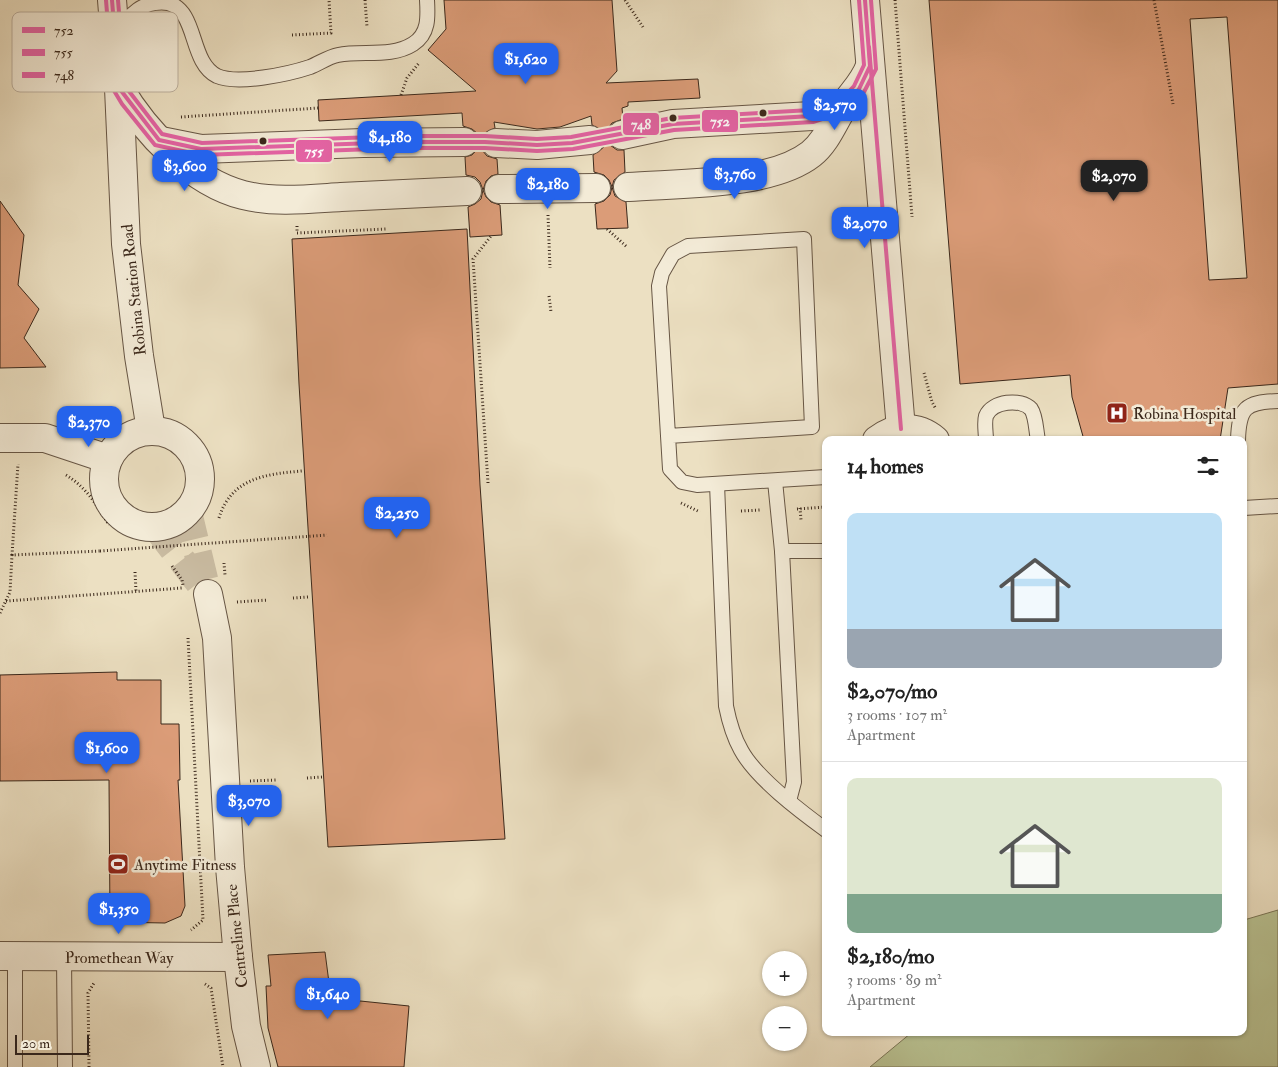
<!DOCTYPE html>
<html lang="en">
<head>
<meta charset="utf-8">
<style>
  :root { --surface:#fff; --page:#f2f2f2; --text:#222; --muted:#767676; --line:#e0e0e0; --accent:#2563eb }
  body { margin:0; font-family:"IM FELL Double Pica",serif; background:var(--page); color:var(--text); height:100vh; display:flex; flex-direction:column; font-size:19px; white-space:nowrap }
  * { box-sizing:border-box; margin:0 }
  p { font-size:16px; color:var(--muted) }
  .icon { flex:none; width:28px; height:28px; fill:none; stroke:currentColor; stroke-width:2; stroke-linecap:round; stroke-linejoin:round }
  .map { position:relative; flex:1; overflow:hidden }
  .panel { position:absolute; left:822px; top:436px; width:425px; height:600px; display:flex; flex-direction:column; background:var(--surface); border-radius:10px; box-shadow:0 1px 4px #0004 }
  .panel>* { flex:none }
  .controls { position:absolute; left:762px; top:951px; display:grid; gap:10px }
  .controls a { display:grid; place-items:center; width:45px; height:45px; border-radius:50%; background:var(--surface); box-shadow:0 1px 4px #0004; font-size:25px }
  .scale { position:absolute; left:15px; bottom:12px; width:74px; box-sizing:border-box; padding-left:5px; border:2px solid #3b281b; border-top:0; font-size:14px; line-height:18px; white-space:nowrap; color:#3b281b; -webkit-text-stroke:4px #f3ebd7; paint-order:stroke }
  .price { position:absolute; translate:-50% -42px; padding:0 11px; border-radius:10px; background:var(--accent); color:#fff; font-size:16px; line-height:32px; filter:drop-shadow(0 1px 2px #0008) }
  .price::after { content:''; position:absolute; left:50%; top:30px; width:15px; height:11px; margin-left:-8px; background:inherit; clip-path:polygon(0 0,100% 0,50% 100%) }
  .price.active { background:#222; color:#fff }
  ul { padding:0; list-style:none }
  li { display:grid; align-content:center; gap:10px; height:265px; padding:0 25px }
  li+li { border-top:1px solid var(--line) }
  li span { display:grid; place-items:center; height:155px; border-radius:10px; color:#555 }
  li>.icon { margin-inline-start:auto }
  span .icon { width:90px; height:90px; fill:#fffc; stroke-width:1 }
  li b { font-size:21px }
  h2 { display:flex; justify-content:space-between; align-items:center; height:60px; padding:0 25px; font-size:21px }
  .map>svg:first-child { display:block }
  .green { fill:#b9c292; stroke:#7a7556 }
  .building { fill:#db9c78; stroke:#3b281b; fill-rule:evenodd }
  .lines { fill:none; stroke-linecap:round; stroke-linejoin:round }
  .tertiary-tunnel { stroke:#c9bba1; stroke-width:28; stroke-dasharray:28 14; stroke-linecap:butt }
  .service-casing { stroke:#675645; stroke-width:16 }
  .minor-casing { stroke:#675645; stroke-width:30 }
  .tertiary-casing { stroke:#675645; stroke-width:30 }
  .path { stroke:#3b281b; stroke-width:3; stroke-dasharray:1 2.5; stroke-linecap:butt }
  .service { stroke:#f3ebd7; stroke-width:14 }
  .minor { stroke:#f3ebd7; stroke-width:28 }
  .tertiary { stroke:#f3ebd7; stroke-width:28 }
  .path-bridge { stroke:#3b281b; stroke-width:3; stroke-dasharray:1 2.5; stroke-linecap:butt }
  .bus-1-casing { stroke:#f3ebd7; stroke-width:8 }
  .bus-2-casing { stroke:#f3ebd7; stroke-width:8 }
  .bus-3-casing { stroke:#f3ebd7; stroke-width:8 }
  .bus-1 { stroke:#e463a4; stroke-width:4 }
  .bus-2 { stroke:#e463a4; stroke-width:4 }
  .bus-3 { stroke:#e463a4; stroke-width:4 }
  .bus-dot { fill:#3b281b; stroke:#f3ebd7; stroke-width:2 }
  .labels { text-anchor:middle; stroke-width:5; stroke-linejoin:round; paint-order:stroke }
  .street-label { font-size:16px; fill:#3b281b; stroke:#f3ebd7 }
  .poi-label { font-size:16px; fill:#3b281b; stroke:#f3ebd7; text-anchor:start }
  .key { fill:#f3ebd7; stroke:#bcb09f; stroke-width:1 }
  .key-label { font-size:14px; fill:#3b281b }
  .line-badge { stroke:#f3ebd7; stroke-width:2 }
  .badge-label { font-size:14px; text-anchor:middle; font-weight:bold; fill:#fff }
</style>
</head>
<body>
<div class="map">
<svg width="1278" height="1067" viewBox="0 0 1278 1067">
  <rect width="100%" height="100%" fill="#ece0c2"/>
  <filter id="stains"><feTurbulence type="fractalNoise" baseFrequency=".004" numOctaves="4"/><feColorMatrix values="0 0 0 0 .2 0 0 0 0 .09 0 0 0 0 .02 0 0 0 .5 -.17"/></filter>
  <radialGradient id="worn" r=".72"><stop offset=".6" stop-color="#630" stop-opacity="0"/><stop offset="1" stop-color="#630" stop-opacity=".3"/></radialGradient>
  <polygon class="green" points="1278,910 1278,1067 870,1067 911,1033 1244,1032 1244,920"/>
  <g class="building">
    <polygon points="444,0 612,0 617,71 606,83 698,79 700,98 628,102 628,106 622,108 623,119 612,123 607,130 607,138 610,145 617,150 624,150 625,172 614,180 612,187 615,196 626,202 628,228 597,229 595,204 604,201 610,195 612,187 609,180 604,175 594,172 593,155 604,147 606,139 602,131 592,125 591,116 560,127 537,129 494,122 495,128 483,134 480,143 482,150 487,156 497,159 498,174 491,176 486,181 483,190 486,197 491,202 500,205 502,235 470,237 468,207 475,204 481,199 483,190 480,182 475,177 466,175 465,157 472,155 477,150 480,141 478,134 472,129 463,126 462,113 319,121 318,100 476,91 428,50 446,29"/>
    <path d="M 929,0 L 1278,0 L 1278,384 L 1228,388 L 1220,440 L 1084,440 L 1072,397 L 1070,375 L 960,384 ZM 1227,17 L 1247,278 L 1209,280 L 1190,19 Z"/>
    <polygon points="0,201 24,235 18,285 39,309 24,338 46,367 0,368"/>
    <polygon points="467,229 480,485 505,839 328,847 299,384 292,239"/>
    <polygon points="117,672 117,680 161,680 161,724 179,724 180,780 178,780 185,906 181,916 165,923 110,922 109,780 0,781 0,675"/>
    <polygon points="325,952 331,998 409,1006 404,1067 278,1067 268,1028 266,986 271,986 268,955"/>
  </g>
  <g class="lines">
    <g class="tertiary-tunnel">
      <polyline points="188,512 205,583"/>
      <polyline points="156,527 208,594"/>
    </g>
    <g class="service-casing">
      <g id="service">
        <path d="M 119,35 C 127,14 144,0 168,3 C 198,11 189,62 217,76 C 238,85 289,74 310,67 C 320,63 328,57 338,55 C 362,50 391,58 413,44 C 429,34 428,17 427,0"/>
        <polyline points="668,436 812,427 804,239 688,246 673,254 662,273 659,286 670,469 682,482 697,485 826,477"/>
        <path d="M 986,440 C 986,433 984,423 986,416 C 992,401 1021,398 1031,409 C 1036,416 1036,431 1038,440"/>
        <path d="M 1238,440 C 1239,408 1245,402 1278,401"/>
        <polyline points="775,481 782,551 794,782 789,801"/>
        <path d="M 717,484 L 726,706 C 729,721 733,736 741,750 C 756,778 800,811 826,830"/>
        <polyline points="1244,508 1278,506"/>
        <polyline points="782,551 826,551"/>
        <polyline points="15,956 15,1067"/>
        <polyline points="64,956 65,1067"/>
      </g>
    </g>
    <g class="minor-casing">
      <g id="minor">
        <polyline points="112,0 119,88 126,244 139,356 151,430"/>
        <polyline points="865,0 901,429"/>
        <path d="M 119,88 C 145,132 192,182 243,195 C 274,203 309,199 341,197 C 383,195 425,193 467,191"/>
        <polyline points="622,135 673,124 812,116 845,105"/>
        <polyline points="161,141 201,149 363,143 464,142"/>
        <polyline points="496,143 537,145 590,140"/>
        <path d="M 628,187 C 679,183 770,186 811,154 C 826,142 833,123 843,107 C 853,92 864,83 870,66"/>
        <polyline points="499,189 596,188"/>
        <path d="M 877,440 C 895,426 917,425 935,440"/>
      </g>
    </g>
    <g class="tertiary-casing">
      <g id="tertiary">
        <circle cx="152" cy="479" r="48"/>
        <polyline points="0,438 45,438 108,459"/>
        <polyline points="208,594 217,638 230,867 238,957 246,1026 256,1067"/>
        <polyline points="0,956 238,957"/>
      </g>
    </g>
    <g class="path">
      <polyline points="365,0 367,27"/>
      <polyline points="625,0 643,27"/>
      <polyline points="895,0 912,217"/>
      <polyline points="1154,0 1173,104"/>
      <polyline points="292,35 331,33 329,0"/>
      <polyline points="401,95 407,78 419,63"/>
      <polyline points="181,117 318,108"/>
      <polyline points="548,215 550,268"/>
      <polyline points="297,226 297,233 386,229"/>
      <polyline points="607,229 627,247"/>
      <polyline points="549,296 551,312"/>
      <polyline points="924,373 932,402 936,409"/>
      <path d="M 66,475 C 86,487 97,505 109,525"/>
      <polyline points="488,483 473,259 491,236"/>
      <polyline points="681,503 700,512"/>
      <polyline points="800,508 801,520"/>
      <polyline points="797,509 826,507"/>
      <polyline points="741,511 760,510"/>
      <path d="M 219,518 C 231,478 266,474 302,471"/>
      <polyline points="12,555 18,464"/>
      <polyline points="224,563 225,575"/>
      <polyline points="172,566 182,580 183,585"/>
      <polyline points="135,572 136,591"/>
      <polyline points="293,598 308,597"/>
      <polyline points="6,601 182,588"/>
      <polyline points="237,602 268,600"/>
      <polyline points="0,613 10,592 12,555 100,551"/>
      <polyline points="188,638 203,920 191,930"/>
      <polyline points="307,778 323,777"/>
      <polyline points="250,781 276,780"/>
      <polyline points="205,984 211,988 223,1067"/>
      <polyline points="89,1067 88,993 94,983"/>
    </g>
    <use href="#service" class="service"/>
    <use href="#minor" class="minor"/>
    <use href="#tertiary" class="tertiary"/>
    <polyline class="path-bridge" points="100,551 327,535"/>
    <g class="bus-1-casing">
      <g id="bus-1">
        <polyline points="112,0 119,88 159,140 201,149 403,142 485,142 537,145 572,143 673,124 812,116 845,105 859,89 870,66 865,0"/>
        <polyline points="869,47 901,429"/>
      </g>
    </g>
    <g class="bus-2-casing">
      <polyline id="bus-2" points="106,0 113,89 122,104 155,145 201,155 403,148 485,148 537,151 573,149 674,130 813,122 849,110 864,92 876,69 871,0"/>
    </g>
    <g class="bus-3-casing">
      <polyline id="bus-3" points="118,0 125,86 162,134 202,143 403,136 485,136 537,139 571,137 672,118 811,110 841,100 854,86 864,65 859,0"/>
    </g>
    <use href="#bus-1" class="bus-1"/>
    <use href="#bus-2" class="bus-2"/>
    <use href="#bus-3" class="bus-3"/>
  </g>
  <defs>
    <g id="hospital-square" transform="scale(1.125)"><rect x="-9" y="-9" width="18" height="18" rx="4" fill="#8f2418" stroke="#f3ebd7"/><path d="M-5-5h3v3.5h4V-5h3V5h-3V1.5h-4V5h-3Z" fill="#fff"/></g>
    <g id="stadium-square" transform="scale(1.125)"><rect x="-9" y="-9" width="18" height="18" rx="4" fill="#8f2418" stroke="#f3ebd7"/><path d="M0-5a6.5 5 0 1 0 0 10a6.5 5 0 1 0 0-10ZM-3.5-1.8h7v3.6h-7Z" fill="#fff"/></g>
  </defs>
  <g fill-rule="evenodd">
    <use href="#hospital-square" x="1117" y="413"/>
    <use href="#stadium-square" x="118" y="864"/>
  </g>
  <g class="bus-dot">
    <circle cx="763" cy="113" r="4.5"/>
    <circle cx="673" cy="118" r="4.5"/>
    <circle cx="263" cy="141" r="4.5"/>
  </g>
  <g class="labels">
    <g class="street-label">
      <text transform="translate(133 290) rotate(-96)" y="6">Robina Station Road</text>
      <text transform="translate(236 936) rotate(-96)" y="6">Centreline Place</text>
      <text x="119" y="963">Promethean Way</text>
    </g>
    <g class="poi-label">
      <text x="1133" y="419">Robina Hospital</text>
      <text x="134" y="870">Anytime Fitness</text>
    </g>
  </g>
  <rect x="12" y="12" width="166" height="80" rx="8" class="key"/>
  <rect x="22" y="27" width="23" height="6" fill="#e463a4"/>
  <rect x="22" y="49" width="23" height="7" fill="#e463a4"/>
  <rect x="22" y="72" width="23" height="6" fill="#e463a4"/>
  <g class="key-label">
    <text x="54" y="35">752</text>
    <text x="54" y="57">755</text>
    <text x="54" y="80">748</text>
  </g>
  <g class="line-badge">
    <rect x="701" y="109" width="38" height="24" rx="5" fill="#e463a4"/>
    <rect x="622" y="112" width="38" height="24" rx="5" fill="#e463a4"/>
    <rect x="295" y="139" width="38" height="24" rx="5" fill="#e463a4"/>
  </g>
  <g class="badge-label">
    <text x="720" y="126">752</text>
    <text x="641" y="129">748</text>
    <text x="314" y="156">755</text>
  </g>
  <rect width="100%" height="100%" filter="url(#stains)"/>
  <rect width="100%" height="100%" fill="url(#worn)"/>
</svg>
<div class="controls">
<a>+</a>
<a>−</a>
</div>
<div class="scale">20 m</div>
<b class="price" style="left:526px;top:85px">$1,620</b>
<b class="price" style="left:835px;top:131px">$2,570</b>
<b class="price" style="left:390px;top:163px">$4,180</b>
<b class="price" style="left:185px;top:192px">$3,600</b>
<b class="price" style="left:735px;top:200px">$3,760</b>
<b class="price active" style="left:1114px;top:202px">$2,070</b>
<b class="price" style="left:548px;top:210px">$2,180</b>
<b class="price" style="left:865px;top:249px">$2,070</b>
<b class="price" style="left:89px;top:448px">$2,370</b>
<b class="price" style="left:397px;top:539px">$2,250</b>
<b class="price" style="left:107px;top:774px">$1,600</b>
<b class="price" style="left:249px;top:827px">$3,070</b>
<b class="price" style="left:119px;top:935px">$1,350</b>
<b class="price" style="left:328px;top:1020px">$1,640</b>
<section class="panel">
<h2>14 homes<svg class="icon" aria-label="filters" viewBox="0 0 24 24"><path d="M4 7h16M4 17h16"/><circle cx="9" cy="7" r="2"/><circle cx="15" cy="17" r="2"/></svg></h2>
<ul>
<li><span style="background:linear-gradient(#bfe0f5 75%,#9aa5b1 0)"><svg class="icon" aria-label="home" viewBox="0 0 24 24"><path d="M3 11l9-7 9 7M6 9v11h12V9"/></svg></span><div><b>$2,070/mo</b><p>3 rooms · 107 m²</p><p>Apartment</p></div></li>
<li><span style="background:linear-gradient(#dfe7d0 75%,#7fa58c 0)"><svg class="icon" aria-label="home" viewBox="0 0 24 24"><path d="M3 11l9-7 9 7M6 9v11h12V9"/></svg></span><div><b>$2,180/mo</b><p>3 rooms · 89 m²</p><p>Apartment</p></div></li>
</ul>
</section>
</div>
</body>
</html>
